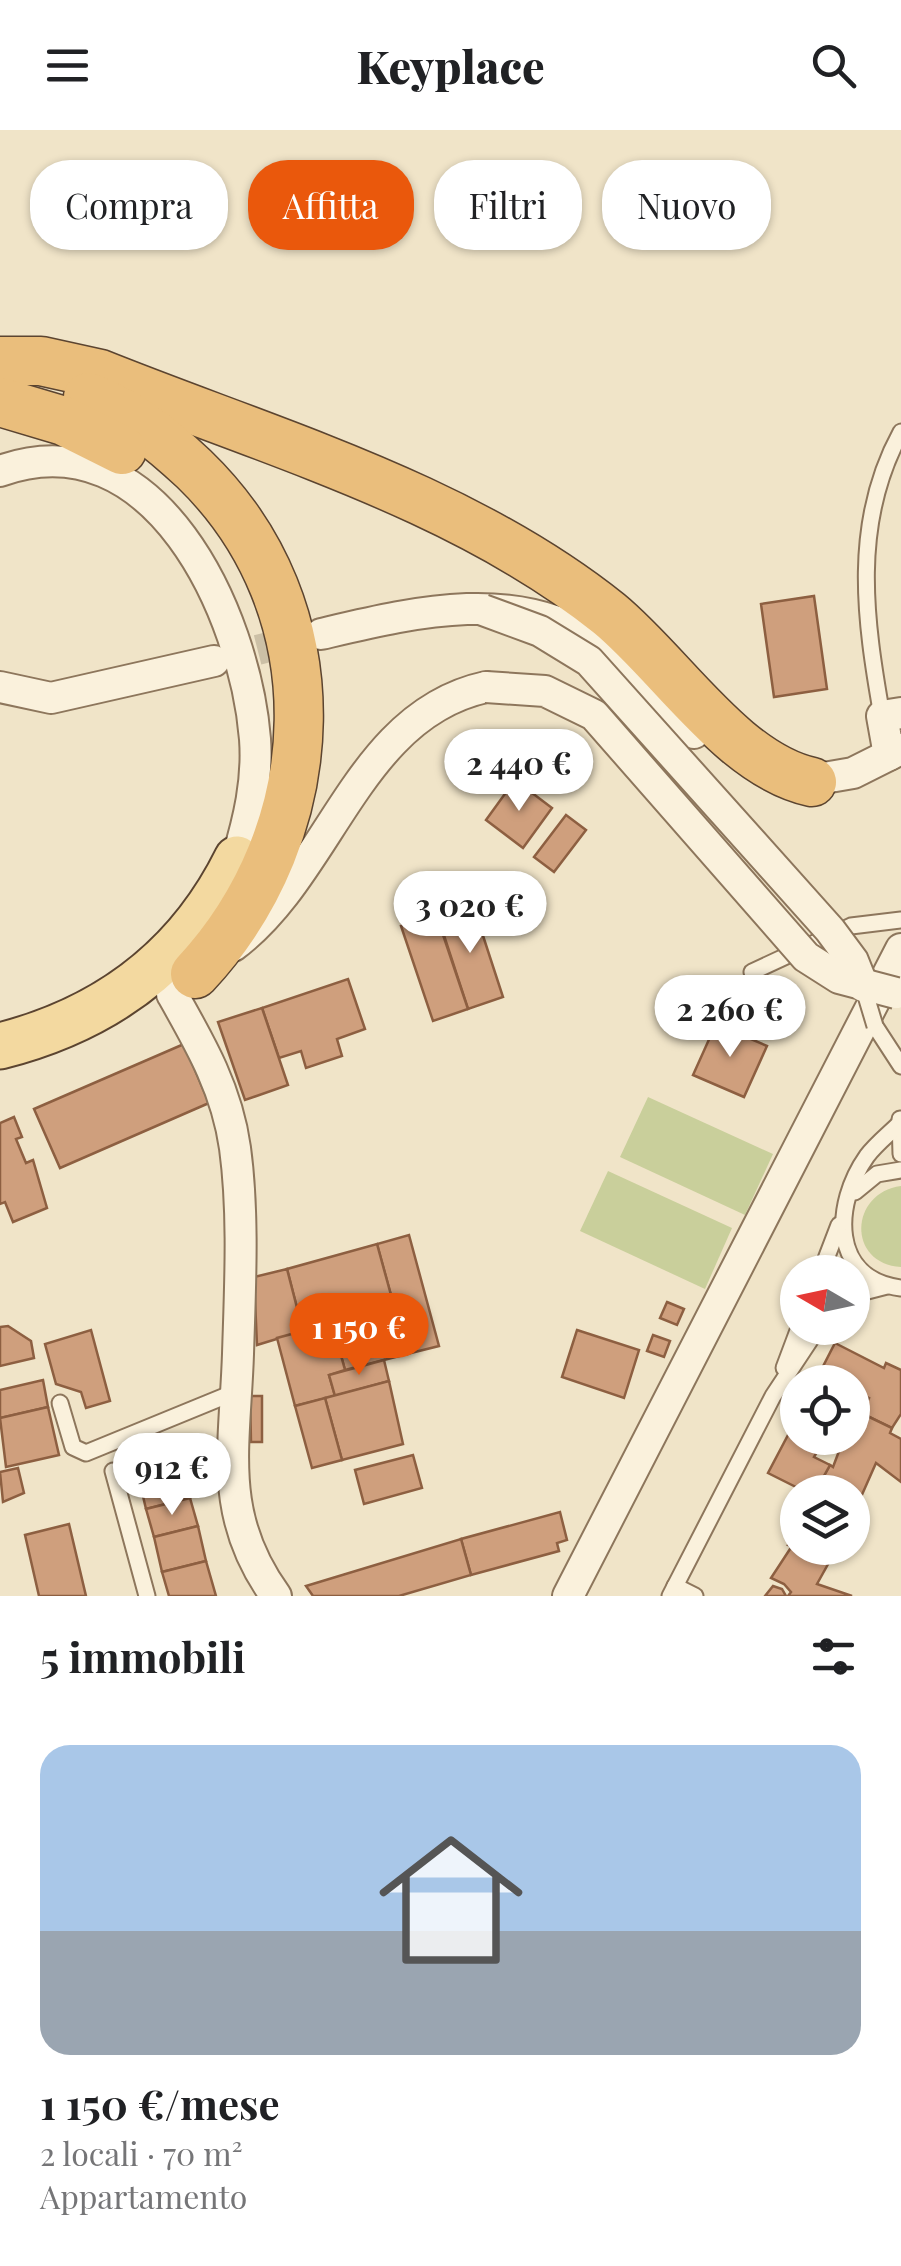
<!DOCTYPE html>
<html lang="it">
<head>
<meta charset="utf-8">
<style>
  :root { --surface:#fff; --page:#f2f2f2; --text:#202124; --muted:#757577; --line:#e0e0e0; --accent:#ea580c }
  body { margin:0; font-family:"Playfair Display",serif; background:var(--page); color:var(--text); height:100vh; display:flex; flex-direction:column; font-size:38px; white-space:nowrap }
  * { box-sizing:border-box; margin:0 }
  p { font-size:32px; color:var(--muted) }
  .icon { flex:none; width:55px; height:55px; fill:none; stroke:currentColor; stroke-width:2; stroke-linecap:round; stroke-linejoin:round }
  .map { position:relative; height:1466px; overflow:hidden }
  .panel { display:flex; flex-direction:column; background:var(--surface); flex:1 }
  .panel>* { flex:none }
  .guide { position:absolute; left:30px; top:30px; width:842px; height:90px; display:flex; gap:20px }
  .needle { width:65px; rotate:279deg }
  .buttons { position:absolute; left:780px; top:1125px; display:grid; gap:20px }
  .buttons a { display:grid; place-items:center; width:90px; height:90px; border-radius:50%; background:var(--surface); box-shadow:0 2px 8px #0004; font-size:50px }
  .price { position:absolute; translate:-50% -85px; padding:0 22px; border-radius:35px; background:#fff; color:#222; font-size:32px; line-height:65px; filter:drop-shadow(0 2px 5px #0008) }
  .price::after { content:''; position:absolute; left:50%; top:60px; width:30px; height:22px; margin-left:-15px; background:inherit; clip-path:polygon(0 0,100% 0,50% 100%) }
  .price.selected { background:var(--accent); color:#fff }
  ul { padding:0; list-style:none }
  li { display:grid; align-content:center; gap:20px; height:530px; padding:0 40px }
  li+li { border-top:2px solid var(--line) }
  li span { display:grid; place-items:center; height:310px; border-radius:30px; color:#555 }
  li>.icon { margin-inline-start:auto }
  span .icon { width:180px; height:180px; fill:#fffc; stroke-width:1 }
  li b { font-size:42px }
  h2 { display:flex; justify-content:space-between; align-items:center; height:120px; padding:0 40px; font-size:42px }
  .chip { padding:0 35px; border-radius:40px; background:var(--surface); box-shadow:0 2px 8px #0004; font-size:35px; line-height:90px }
  .chip.selected { background:var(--accent); color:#fff }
  header { display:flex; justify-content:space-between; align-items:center; height:130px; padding:0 40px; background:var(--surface); font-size:45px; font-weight:800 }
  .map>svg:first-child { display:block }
  .green { fill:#c9cf9b }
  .building { fill:#cf9f7d; stroke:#8d5f41; stroke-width:2.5 }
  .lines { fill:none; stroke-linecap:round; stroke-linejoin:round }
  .minor-tunnel { stroke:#ccc0a6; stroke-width:30; stroke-dasharray:30 15; stroke-linecap:butt }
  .service-casing { stroke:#8d765c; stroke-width:19 }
  .minor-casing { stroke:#8d765c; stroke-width:34 }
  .primary-casing { stroke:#5b4430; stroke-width:49 }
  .trunk-casing { stroke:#5b4430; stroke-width:51 }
  .service { stroke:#faf1dc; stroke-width:15 }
  .minor { stroke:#faf1dc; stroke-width:30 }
  .primary { stroke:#f3d9a0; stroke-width:45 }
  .trunk { stroke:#eabe7c; stroke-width:48 }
  .service-bridge-casing { stroke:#8d765c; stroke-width:19; stroke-linecap:butt }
  .minor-bridge-casing { stroke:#8d765c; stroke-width:34; stroke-linecap:butt }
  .service-bridge { stroke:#faf1dc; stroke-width:15 }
  .minor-bridge { stroke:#faf1dc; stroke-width:30 }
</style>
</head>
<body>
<header><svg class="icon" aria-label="menu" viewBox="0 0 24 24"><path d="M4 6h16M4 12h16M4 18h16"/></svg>Keyplace<svg class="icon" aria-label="search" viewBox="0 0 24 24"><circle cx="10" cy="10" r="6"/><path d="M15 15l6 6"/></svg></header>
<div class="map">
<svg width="901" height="1466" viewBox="0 0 901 1466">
  <rect width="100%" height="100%" fill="#f0e4c8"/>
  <g class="green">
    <polygon points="648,967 773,1024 745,1085 620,1027"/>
    <polygon points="608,1041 732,1098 705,1159 580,1101"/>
    <path d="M 901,1056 L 901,1137 C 847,1134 849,1063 901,1056 Z"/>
  </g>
  <g class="building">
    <polygon points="814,466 827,559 774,567 761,474"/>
    <polygon points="515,650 552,678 523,718 486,690"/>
    <polygon points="566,685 586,700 554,742 534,727"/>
    <polygon points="472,772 503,867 468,879 437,784"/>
    <polygon points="436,784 468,879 433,891 401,796"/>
    <polygon points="348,849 365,899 337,909 342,926 306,938 301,921 279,928 262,878"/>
    <polygon points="262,878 288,955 245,970 218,892"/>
    <polygon points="716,894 767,916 744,967 693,945"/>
    <polygon points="184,914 209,973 60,1038 34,979"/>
    <polygon points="14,987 22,1007 16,1009 26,1033 33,1030 47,1078 13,1092 5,1072 0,1074 0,993"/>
    <polygon points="409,1105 439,1216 407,1224 377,1114"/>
    <polygon points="377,1114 394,1176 303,1201 287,1139"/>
    <polygon points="287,1139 303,1201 257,1215 254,1147"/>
    <polygon points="667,1172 684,1179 677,1195 660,1188"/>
    <polygon points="394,1176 407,1224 345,1240 332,1193"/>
    <polygon points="332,1193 345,1240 329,1245 335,1266 295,1276 277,1208"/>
    <polygon points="8,1196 31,1211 34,1228 0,1236 0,1197"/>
    <polygon points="91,1200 110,1271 86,1278 81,1262 56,1254 45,1214"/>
    <polygon points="577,1200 639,1220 624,1268 562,1247"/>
    <polygon points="653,1205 670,1211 664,1227 647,1221"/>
    <polygon points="835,1213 884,1238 886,1233 901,1240 901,1284 892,1298 861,1283 869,1268 852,1260 852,1252 815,1252"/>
    <polygon points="384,1230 389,1251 335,1266 329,1245"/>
    <polygon points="43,1250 48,1277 0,1288 0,1260"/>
    <polygon points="389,1251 403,1314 342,1330 325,1268"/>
    <polygon points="250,1266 262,1266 262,1312 251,1312"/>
    <polygon points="325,1268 342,1330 312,1338 295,1276"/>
    <polygon points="48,1277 59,1325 6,1337 0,1288"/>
    <polygon points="861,1283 892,1298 890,1303 901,1309 901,1352 876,1333 853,1385 852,1362 815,1362 830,1335 833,1337 844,1308 852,1308 852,1291"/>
    <polygon points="798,1286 798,1308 844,1308 840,1315 825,1308 814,1327 830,1335 815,1362 806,1362 768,1343"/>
    <polygon points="413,1325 422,1358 364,1374 355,1340"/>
    <polygon points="182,1333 190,1368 146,1379 138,1345"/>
    <polygon points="18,1338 24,1363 3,1372 0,1342"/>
    <polygon points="190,1368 198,1396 154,1407 146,1379"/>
    <polygon points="560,1382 567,1410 557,1413 559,1421 471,1445 461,1409"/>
    <polygon points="69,1394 86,1466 39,1466 25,1405"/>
    <polygon points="198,1396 206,1431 162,1442 154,1407"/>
    <polygon points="798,1397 798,1418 837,1418 817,1454 852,1466 788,1466 791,1462 784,1454 771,1448 792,1416 788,1415"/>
    <polygon points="461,1409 471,1445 399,1466 313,1466 306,1456"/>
    <polygon points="206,1431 216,1466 169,1466 162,1442"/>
    <polygon points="773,1456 782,1459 786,1466 765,1466"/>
  </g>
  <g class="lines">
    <polyline class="minor-tunnel" points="214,531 304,508"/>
    <g class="service-casing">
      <g id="service">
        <path d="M 882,586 C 865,490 851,393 901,302"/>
        <polyline points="752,842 851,796 901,790"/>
        <polyline points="875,896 901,936"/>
        <polyline points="900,989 901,1024"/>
        <path d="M 900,993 C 889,1004 876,1014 867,1026 C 833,1074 830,1149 901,1158"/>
        <polyline points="855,1062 877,1044 901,1040"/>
        <polyline points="821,1142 839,1095"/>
        <polyline points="852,1165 887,1156"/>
        <polyline points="784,1238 799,1198"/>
        <polyline points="60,1273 73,1317 86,1323 235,1262"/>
        <polyline points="113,1341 147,1466"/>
        <polyline points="675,1456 695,1466"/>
        <polyline points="670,1466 773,1266 818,1198"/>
      </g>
    </g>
    <g class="minor-casing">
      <g id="minor">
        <path d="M 0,341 C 155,285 245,484 255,609 C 258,651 249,689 237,729"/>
        <path d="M 321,504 C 411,483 516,456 598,513 C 634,537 663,573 694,603"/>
        <polyline points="0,557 51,568 214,531"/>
        <polyline points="889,625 882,586 901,583"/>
        <polyline points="795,653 853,643 901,619"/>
        <path d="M 233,816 C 330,744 357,585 486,557"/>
        <path d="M 172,864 C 201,915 227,960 235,1018 C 244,1084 240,1158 238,1224 C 235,1317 217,1385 276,1466"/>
        <polyline points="568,1466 901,819"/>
      </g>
    </g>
    <g class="primary-casing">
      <path id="primary" d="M 0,916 C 107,889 188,828 237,729"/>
    </g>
    <g class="trunk-casing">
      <g id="trunk">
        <path d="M 0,231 L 41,231 L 100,244 C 272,313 463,367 609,484 C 671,535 733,635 812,652"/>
        <path d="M 88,267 C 129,282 162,309 194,339 C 339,479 328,701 195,844"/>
        <polyline points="0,272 64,291 122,320"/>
      </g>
    </g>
    <use href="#service" class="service"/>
    <use href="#minor" class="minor"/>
    <use href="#primary" class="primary"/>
    <use href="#trunk" class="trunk"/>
    <g class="service-bridge-casing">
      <polyline id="service-bridge" points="863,856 875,896"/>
    </g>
    <g class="minor-bridge-casing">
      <g id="minor-bridge">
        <polyline points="483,480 540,501 589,531 830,800 853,831 863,856"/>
        <polyline points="486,557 545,561 594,585 806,827 839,848 896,863"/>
      </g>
    </g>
    <use href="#service-bridge" class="service-bridge"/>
    <use href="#minor-bridge" class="minor-bridge"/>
  </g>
</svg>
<div class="buttons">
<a><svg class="needle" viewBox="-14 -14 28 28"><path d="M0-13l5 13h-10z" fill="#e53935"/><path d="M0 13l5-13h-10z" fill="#757577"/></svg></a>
<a><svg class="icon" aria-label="locate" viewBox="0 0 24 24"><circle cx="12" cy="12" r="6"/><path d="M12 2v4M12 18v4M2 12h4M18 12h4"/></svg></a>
<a><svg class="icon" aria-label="layers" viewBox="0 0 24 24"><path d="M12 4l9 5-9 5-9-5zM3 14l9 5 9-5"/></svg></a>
</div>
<b class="price" style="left:519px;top:684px">2 440 €</b>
<b class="price" style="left:470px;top:826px">3 020 €</b>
<b class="price" style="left:730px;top:930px">2 260 €</b>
<b class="price selected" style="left:359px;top:1248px">1 150 €</b>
<b class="price" style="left:172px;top:1388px">912 €</b>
<div class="guide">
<a class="chip">Compra</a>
<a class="chip selected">Affitta</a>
<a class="chip">Filtri</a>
<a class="chip">Nuovo</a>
</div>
</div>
<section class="panel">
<h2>5 immobili<svg class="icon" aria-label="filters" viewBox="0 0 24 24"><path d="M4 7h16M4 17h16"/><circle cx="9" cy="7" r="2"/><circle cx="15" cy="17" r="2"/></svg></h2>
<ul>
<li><span style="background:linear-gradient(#a9c7e8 60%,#9aa5b1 0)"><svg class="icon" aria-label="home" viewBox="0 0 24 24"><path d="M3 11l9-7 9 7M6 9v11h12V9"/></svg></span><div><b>1 150 €/mese</b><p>2 locali · 70 m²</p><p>Appartamento</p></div></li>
</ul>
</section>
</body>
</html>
